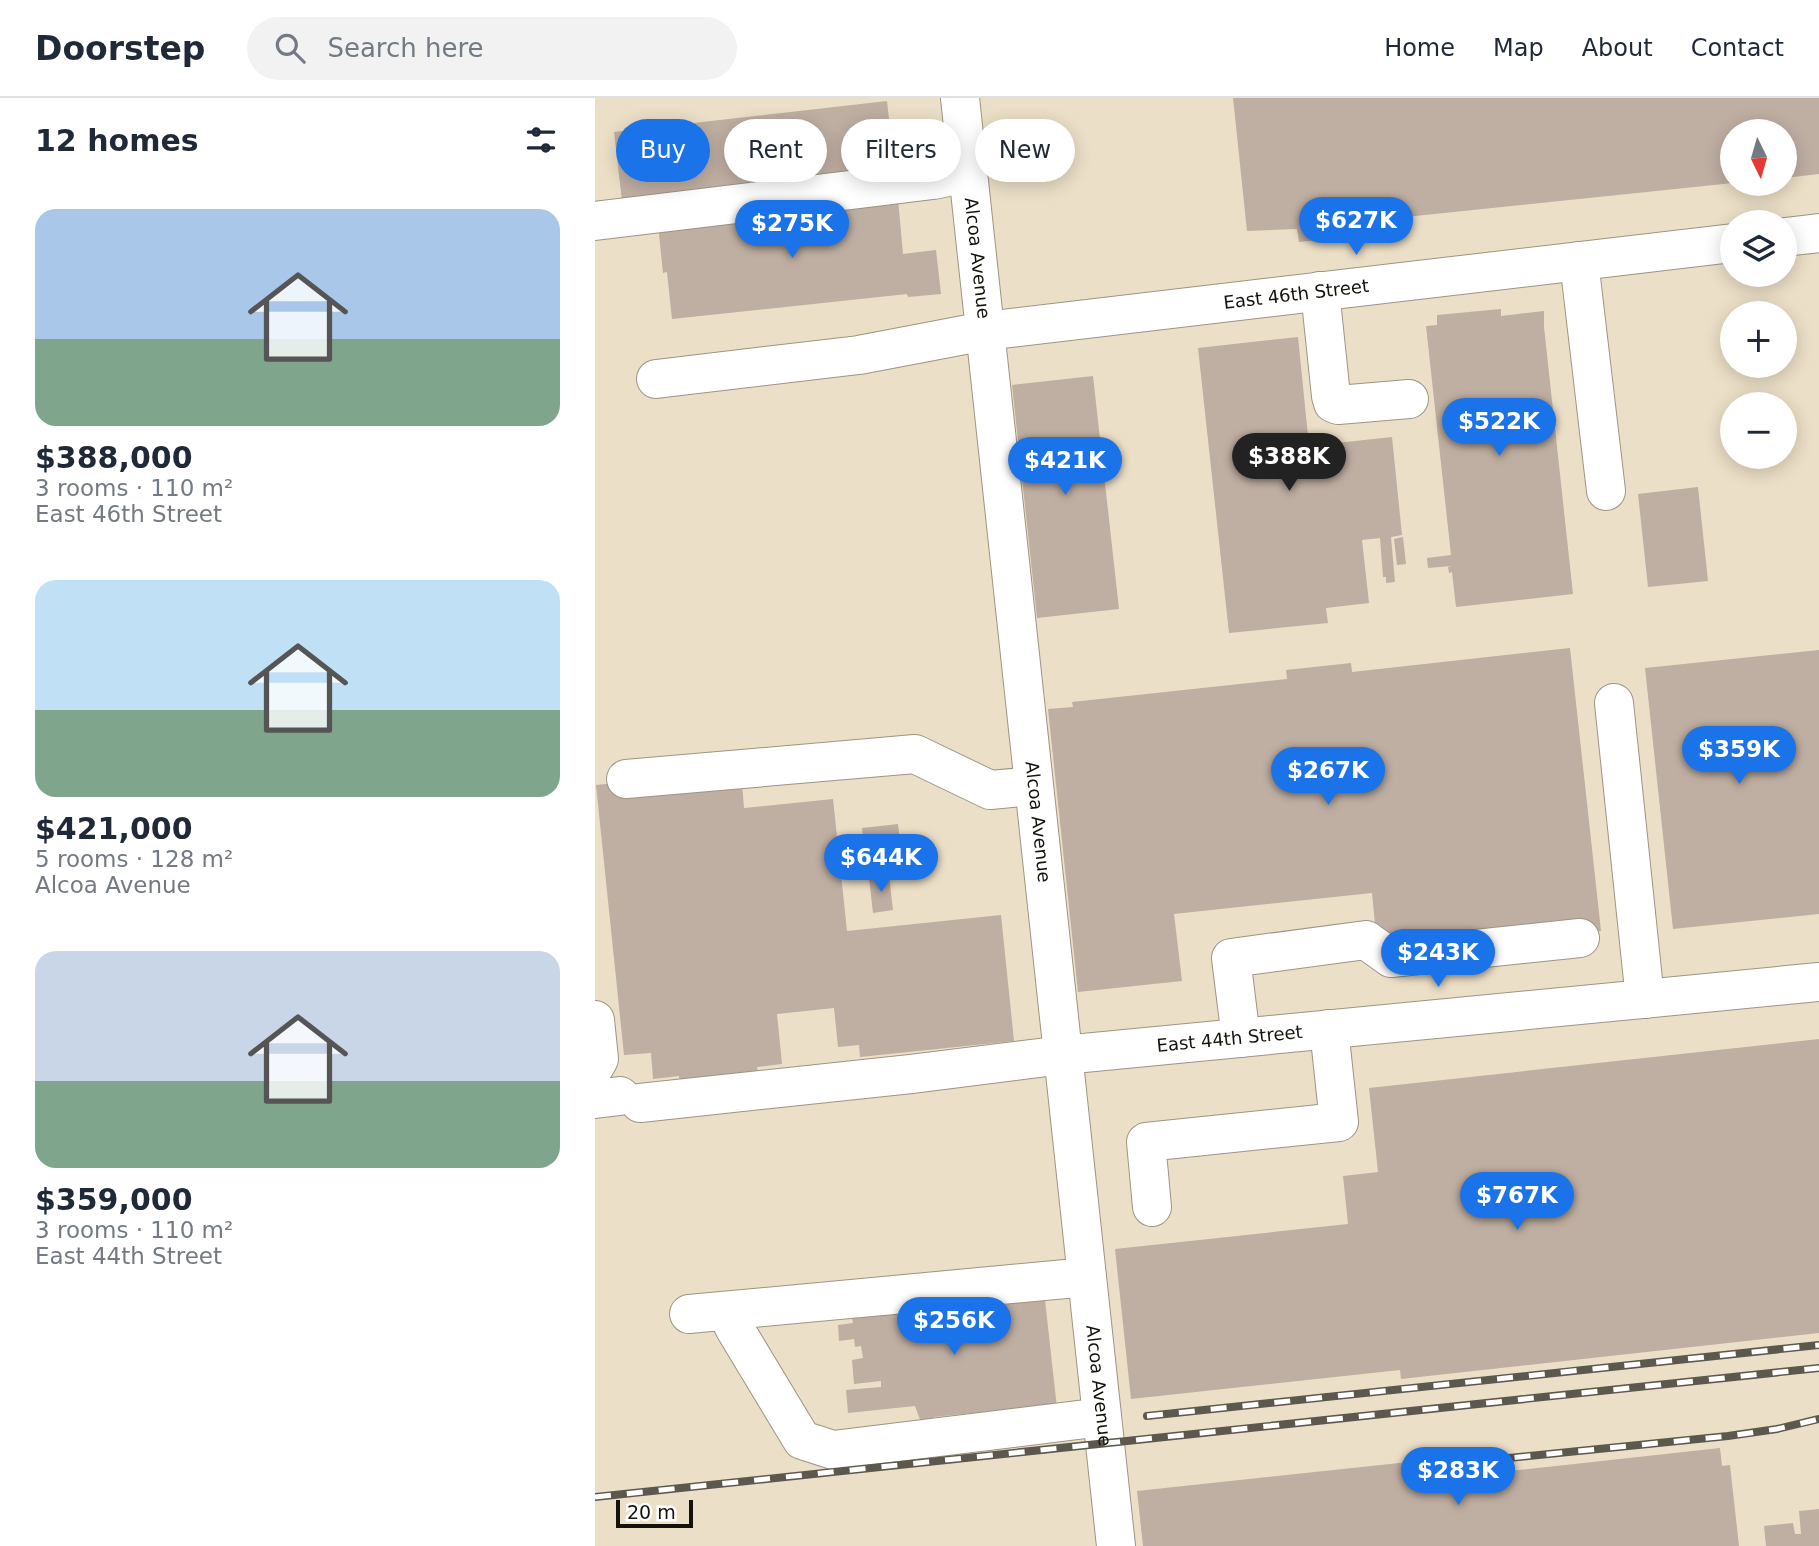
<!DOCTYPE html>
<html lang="en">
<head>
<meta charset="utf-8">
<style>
  :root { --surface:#fff; --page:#f2f2f3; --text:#1f2937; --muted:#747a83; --line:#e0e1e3; --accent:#1a73e8 }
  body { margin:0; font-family:"DejaVu Sans",sans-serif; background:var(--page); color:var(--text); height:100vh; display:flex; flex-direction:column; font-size:26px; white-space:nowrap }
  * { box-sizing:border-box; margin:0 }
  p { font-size:23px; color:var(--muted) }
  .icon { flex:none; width:38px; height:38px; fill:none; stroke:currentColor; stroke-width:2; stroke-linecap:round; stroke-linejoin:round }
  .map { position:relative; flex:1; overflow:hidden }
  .panel { display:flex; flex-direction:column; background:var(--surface); width:595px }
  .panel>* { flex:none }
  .top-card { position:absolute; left:21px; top:21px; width:665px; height:63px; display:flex; gap:14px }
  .needle { width:46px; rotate:175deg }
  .tools { position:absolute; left:1125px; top:21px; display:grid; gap:14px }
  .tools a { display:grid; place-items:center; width:77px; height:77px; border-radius:50%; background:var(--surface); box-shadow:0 4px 18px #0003; font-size:35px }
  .scale { position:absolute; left:21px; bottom:18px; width:77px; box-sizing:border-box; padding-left:7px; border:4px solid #15120c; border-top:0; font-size:19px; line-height:24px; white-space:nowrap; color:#15120c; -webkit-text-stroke:5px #fff; paint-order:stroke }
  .price { position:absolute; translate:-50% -60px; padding:0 16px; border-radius:24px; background:var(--accent); color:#fff; font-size:23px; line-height:46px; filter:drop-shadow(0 2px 4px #0008) }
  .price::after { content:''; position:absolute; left:50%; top:42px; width:21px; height:16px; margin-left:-10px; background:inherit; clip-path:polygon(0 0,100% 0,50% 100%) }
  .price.current { background:#222; color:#fff }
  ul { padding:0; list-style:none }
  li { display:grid; align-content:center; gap:14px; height:371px; padding:0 35px }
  li span { display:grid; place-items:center; height:217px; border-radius:21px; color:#555 }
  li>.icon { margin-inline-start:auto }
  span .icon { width:126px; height:126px; fill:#fffc; stroke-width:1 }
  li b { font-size:30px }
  h2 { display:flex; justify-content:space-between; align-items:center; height:84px; padding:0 35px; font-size:30px }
  .pill { padding:0 24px; border-radius:32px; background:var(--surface); box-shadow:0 4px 18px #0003; font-size:24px; line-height:63px }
  .pill.current { background:var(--accent); color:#fff }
  header { display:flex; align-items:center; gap:42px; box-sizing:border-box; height:98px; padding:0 35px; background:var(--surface); border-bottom:2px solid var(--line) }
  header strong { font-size:33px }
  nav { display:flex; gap:38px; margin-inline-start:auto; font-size:24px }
  .search { width:490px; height:63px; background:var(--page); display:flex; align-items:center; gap:18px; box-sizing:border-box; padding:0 24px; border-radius:38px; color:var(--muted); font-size:26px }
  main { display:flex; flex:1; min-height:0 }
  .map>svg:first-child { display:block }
  .built { fill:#ecdfc7; fill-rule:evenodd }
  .building { fill:#bfaea2 }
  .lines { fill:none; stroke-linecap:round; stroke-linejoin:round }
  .minor-casing { stroke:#9d9484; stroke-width:40 }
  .minor { stroke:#fff; stroke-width:38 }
  .rail-casing { stroke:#5d584e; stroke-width:8 }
  .rail { stroke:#fff; stroke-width:5; stroke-dasharray:16; stroke-linecap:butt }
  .labels { text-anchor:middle; stroke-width:5; stroke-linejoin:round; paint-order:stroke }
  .street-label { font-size:18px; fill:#15120c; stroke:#fff }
</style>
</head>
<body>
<header>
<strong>Doorstep</strong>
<div class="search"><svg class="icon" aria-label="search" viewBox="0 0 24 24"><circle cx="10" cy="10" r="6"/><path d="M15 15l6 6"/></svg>Search here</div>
<nav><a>Home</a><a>Map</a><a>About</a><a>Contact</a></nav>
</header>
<main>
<section class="panel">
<h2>12 homes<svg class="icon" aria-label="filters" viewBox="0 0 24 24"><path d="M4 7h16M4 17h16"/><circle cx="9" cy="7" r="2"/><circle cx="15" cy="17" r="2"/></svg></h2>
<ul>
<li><span style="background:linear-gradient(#a9c7e8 60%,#7fa58c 0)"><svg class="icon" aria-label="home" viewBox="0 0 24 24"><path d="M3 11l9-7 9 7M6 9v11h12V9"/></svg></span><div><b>$388,000</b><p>3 rooms · 110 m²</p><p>East 46th Street</p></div></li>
<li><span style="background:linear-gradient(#bfe0f5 60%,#7fa58c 0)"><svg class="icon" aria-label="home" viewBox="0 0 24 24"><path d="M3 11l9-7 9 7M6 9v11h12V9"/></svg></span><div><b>$421,000</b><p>5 rooms · 128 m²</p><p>Alcoa Avenue</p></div></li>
<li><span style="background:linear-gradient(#c9d6e8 60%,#7fa58c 0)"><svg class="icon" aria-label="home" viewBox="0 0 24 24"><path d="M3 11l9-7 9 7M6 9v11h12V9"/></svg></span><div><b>$359,000</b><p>3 rooms · 110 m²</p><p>East 44th Street</p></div></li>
</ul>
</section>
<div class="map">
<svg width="1224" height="1448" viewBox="0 0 1224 1448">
  <rect width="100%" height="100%" fill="#f4ebd9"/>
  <path class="built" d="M 0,0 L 1224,0 L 1224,1448 L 0,1448 ZM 1138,33 L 1190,33 L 1190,86 L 1138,86 ZM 1138,124 L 1190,124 L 1190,177 L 1138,177 ZM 1138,215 L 1190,215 L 1190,268 L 1138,268 ZM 1138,306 L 1190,306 L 1190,359 L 1138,359 Z"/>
  <g class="building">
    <polygon points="638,0 1224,0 1224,76 1190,80 1190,33 1138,33 1138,85 801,120 803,134 761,138 760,127 752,128 753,139 704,144 702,131 652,133"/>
    <polygon points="292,3 300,75 27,103 19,34"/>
    <polygon points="303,101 308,156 341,152 346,196 313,199 312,196 77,221 72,174 68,175 63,127"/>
    <polygon points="906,211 906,218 949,213 949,229 978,496 861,509 857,474 854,475 853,469 856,468 833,470 832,460 856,457 831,228 842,227 842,217"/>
    <polygon points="703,239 714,348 797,339 807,437 796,439 800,484 791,485 791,479 788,479 785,440 767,442 774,505 731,510 733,525 634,535 603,250"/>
    <polygon points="498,278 524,511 442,520 417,287"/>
    <polygon points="1103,389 1113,483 1053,489 1043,396"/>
    <polygon points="808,439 811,466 802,467 799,441"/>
    <polygon points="975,550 1006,833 798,855 782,847 777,795 579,816 587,883 483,894 453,611 478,609 477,604 692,581 691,572 756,565 757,574"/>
    <polygon points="1224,552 1224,816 1078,831 1050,570"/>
    <polygon points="146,672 149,710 238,701 252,833 406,817 419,943 265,959 264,947 243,949 239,910 182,916 187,966 162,969 164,980 85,989 84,978 58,981 56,955 29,957 1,687"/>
    <polygon points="303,726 305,744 269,749 267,730"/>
    <polygon points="294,778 298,812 278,815 274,780"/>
    <polygon points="1224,941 1224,1235 806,1281 805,1272 536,1301 520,1151 753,1126 748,1078 783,1074 774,990"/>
    <polygon points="449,1193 462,1310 435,1309 339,1319 327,1327 320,1308 253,1315 251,1292 286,1289 286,1283 259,1286 257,1262 268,1260 266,1248 260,1249 259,1241 244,1243 243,1227 258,1225 256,1214"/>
    <polygon points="1125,1350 1127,1368 1135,1367 1144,1448 548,1448 542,1393 823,1363 825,1383"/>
    <polygon points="1224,1411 1224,1448 1171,1448 1169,1428 1198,1425 1200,1436 1206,1436 1204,1413"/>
  </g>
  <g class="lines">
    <g class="minor-casing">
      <g id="minor">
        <path id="s1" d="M 365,0 L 521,1448"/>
        <polyline points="0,123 338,82 373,75"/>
        <polyline points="1190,139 1224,135"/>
        <polyline points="984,163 1011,393"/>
        <polyline points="725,193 736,298 738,305 743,307 814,301"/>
        <path id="s2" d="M 61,281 L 264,257 L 390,233 L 1138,145"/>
        <polyline points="1019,605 1050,901"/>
        <polyline points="31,681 320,656 395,692 439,688"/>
        <polyline points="0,922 4,961 0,968"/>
        <polyline points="646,940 636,860 771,842 796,860 985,840"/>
        <polyline points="0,1001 25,998"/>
        <path id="s3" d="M 45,1005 L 316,976 L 468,957 L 1224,884"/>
        <polyline points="557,1109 551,1044 744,1024 734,931"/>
        <polyline points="131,1213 140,1231 207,1342 238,1352 507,1319"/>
        <polyline points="94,1216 492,1179"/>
      </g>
    </g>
    <use href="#minor" class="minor"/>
    <g class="rail-casing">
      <g id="rail">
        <polyline points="552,1318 1224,1247"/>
        <polyline points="824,1369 1133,1338 1182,1331 1224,1321"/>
        <polyline points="0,1399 1224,1270"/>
      </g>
    </g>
    <use href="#rail" class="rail"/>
  </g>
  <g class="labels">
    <g class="street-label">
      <text dy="6" stroke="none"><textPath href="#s1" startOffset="161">Alcoa Avenue</textPath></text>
      <text dy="6" stroke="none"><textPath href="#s2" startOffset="646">East 46th Street</textPath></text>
      <text dy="6" stroke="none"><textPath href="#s1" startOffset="728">Alcoa Avenue</textPath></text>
      <text dy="6" stroke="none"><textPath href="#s3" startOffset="593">East 44th Street</textPath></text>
      <text dy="6" stroke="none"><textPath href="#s1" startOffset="1295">Alcoa Avenue</textPath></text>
    </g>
  </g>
</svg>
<div class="tools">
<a><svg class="needle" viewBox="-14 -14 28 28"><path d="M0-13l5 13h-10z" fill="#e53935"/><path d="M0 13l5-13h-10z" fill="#747a83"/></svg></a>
<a><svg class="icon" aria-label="layers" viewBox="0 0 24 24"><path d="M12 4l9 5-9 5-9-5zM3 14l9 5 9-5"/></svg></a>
<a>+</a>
<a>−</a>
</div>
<div class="scale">20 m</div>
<b class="price" style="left:761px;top:159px">$627K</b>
<b class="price" style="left:197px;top:162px">$275K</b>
<b class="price" style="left:904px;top:360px">$522K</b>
<b class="price current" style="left:694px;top:395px">$388K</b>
<b class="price" style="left:470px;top:399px">$421K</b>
<b class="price" style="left:1144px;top:688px">$359K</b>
<b class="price" style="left:733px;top:709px">$267K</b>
<b class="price" style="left:286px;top:796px">$644K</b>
<b class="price" style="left:843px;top:891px">$243K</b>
<b class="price" style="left:922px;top:1134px">$767K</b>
<b class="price" style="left:359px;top:1259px">$256K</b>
<b class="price" style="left:863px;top:1409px">$283K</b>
<div class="top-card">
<a class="pill current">Buy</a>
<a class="pill">Rent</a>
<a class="pill">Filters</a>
<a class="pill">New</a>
</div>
</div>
</main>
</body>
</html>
